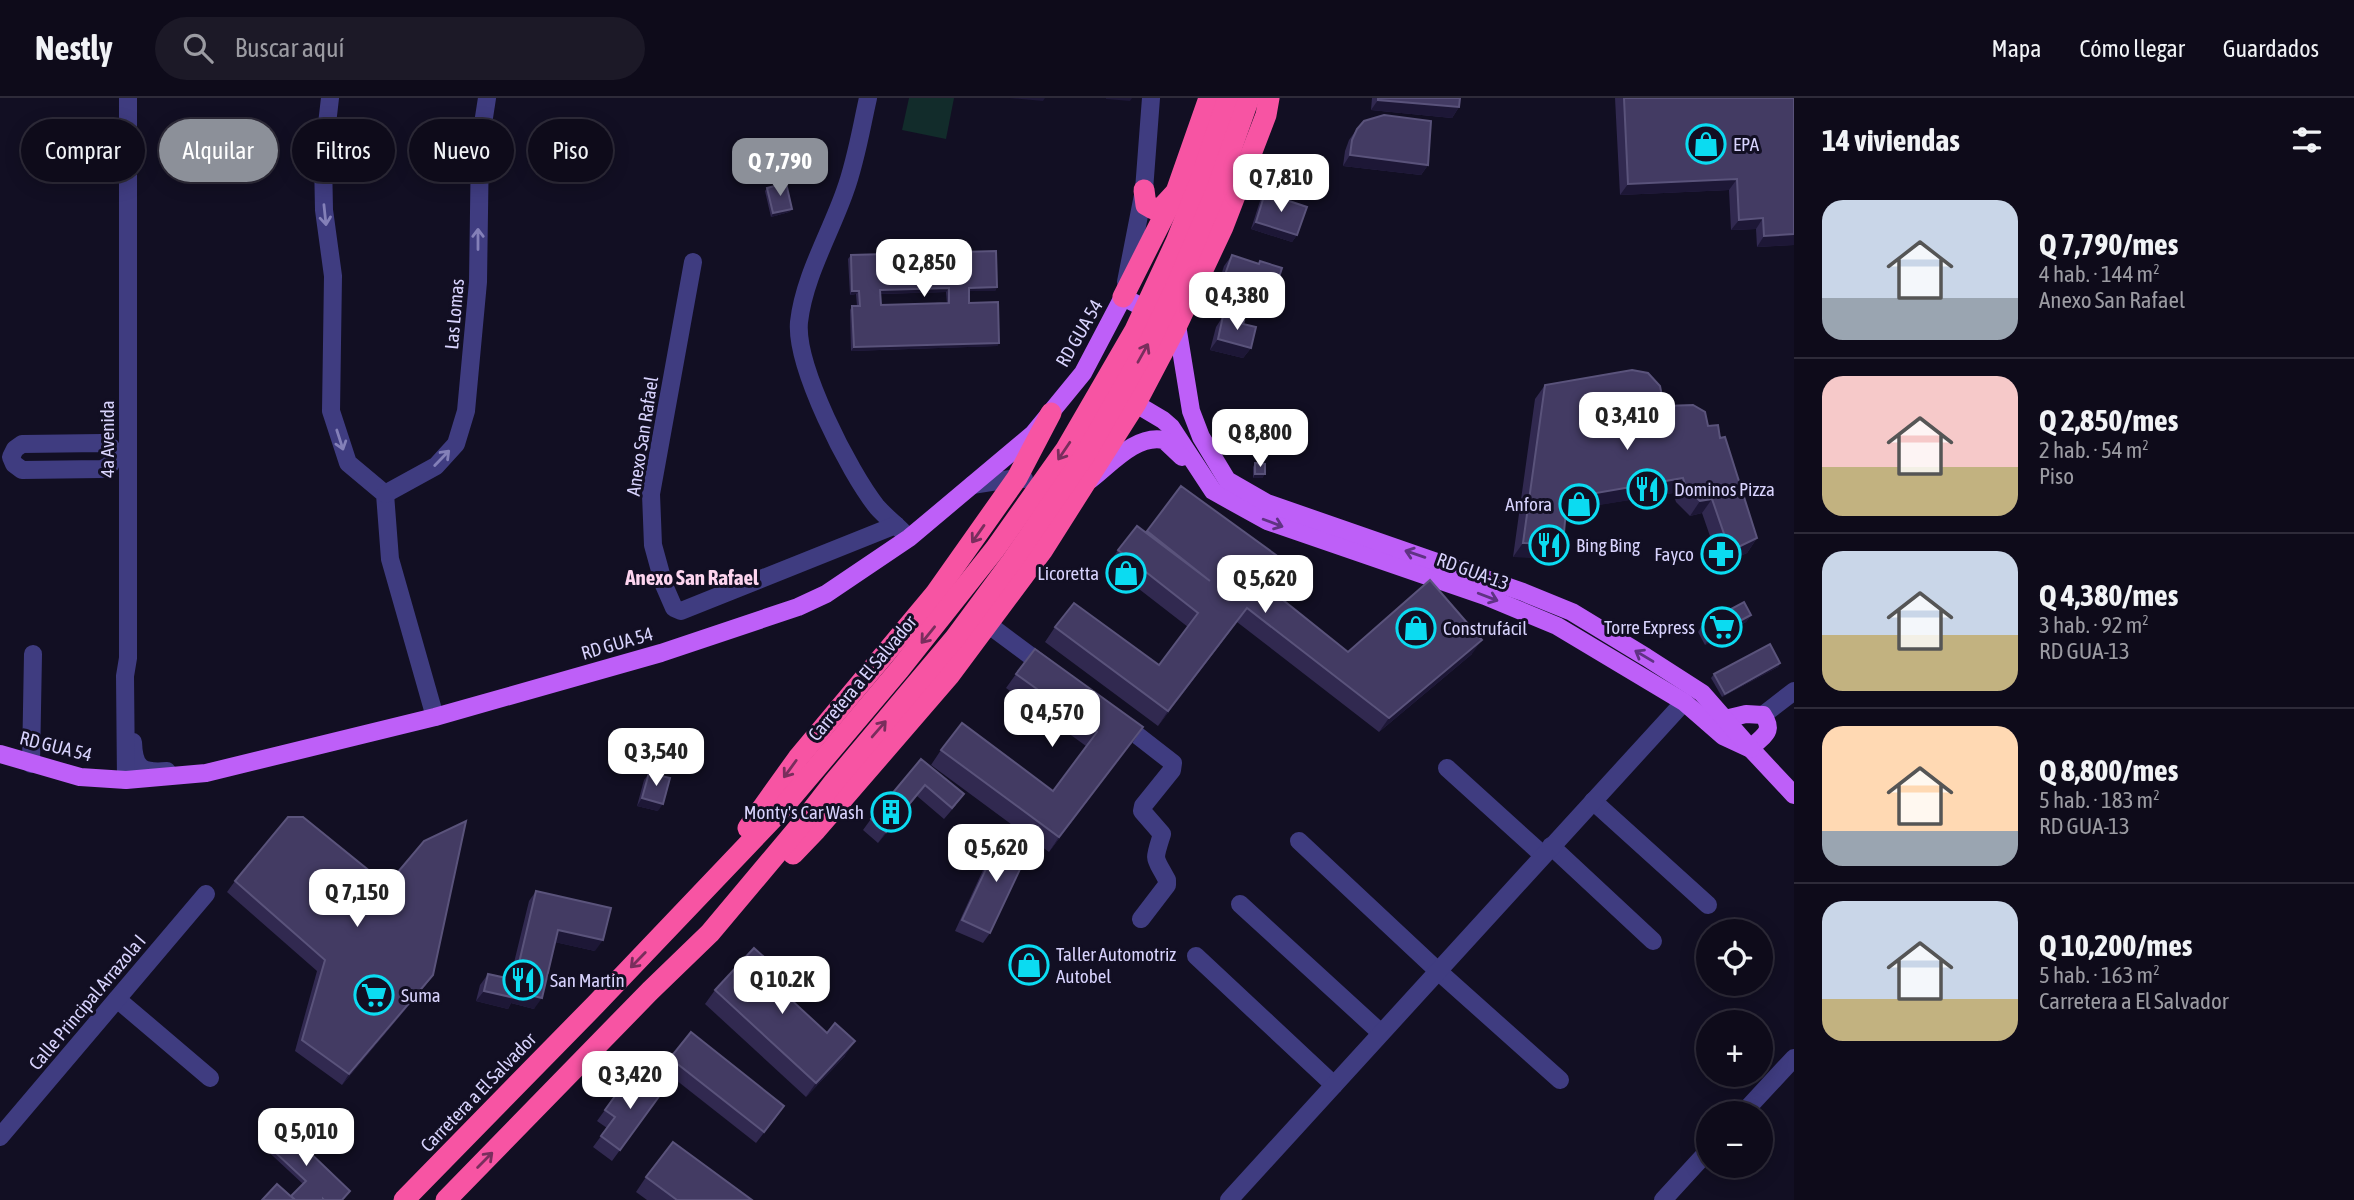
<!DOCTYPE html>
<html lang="es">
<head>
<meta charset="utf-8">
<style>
  :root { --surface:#0e0b1a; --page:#1c1927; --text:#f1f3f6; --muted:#9b9ba2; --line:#2e2b39; --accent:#8c9099 }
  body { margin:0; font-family:"Asap Condensed",sans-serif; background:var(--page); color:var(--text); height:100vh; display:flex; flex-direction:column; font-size:26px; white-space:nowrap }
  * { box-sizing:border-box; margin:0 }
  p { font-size:23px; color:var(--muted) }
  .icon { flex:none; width:38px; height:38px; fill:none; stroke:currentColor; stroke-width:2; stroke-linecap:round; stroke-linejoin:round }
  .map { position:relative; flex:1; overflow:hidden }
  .side { display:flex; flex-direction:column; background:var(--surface); width:560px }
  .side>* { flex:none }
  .top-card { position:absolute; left:21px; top:21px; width:665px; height:63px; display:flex; gap:14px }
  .tools { position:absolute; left:1696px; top:821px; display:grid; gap:14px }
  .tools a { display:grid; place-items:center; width:77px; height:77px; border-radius:50%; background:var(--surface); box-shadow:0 4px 18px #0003,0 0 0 2px var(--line); font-size:35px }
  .price { position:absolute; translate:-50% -60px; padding:0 16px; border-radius:14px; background:#fff; color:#222; font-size:23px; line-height:46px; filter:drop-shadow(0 2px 4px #0008) }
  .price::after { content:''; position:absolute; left:50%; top:42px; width:21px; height:16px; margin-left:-10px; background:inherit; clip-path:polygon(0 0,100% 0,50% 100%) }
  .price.selected { background:var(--accent); color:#fff }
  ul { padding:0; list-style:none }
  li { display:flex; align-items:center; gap:21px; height:175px; padding:0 28px }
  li+li { border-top:2px solid var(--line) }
  li span { display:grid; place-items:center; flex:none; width:196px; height:140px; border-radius:21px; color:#555 }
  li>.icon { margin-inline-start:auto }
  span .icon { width:84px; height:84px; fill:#fffc; stroke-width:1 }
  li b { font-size:30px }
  h2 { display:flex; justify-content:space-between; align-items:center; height:84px; padding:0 28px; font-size:30px }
  .tag { padding:0 24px; border-radius:32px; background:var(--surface); box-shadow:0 4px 18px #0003,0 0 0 2px var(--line); font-size:24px; line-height:63px }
  .tag.selected { background:var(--accent); color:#fff }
  header { display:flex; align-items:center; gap:42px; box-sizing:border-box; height:98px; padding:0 35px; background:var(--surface); border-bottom:2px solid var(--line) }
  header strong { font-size:33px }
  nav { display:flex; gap:38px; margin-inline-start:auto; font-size:24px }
  .search { width:490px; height:63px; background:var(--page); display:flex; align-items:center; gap:18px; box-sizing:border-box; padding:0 24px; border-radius:38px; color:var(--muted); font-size:26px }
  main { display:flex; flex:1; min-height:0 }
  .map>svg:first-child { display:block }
  .pitch { fill:#122c2b }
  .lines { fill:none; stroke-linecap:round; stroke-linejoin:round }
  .minor { stroke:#3f3c80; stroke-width:18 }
  .major { stroke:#be5ff8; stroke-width:18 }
  .highway { stroke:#f754a3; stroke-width:21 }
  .wall { fill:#312950; fill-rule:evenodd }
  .shaded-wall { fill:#1d1736 }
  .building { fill:#433b63; stroke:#5a537b; stroke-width:2; fill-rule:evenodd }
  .oneway { stroke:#8480b8 }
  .oneway2 { stroke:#792e5d }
  .oneway3 { stroke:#5f3383 }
  .labels { text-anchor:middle; stroke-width:6; stroke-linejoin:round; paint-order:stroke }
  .poi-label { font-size:19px; fill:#d8d3fd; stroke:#120f23; text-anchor:start }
  .street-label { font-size:19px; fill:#d8d3fd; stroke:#120f23 }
  .neighbourhood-label { font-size:21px; font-weight:bold; fill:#fdd5ef; stroke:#120f23 }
</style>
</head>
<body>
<header>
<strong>Nestly</strong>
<div class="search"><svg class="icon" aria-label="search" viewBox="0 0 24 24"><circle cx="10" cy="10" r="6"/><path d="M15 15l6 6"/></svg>Buscar aquí</div>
<nav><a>Mapa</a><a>Cómo llegar</a><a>Guardados</a></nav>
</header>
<main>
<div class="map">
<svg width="1794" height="1102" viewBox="0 0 1794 1102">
  <rect width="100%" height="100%" fill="#120f23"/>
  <polygon class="pitch" points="909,0 954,0 946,41 902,32"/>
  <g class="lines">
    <g class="minor">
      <polyline points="330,0 323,61 324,112 333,178 331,313 348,365 385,396 390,461 435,619"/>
      <path d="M 868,0 C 861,31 856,63 845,93 C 830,136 804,179 799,224 C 795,268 849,374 877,409 C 885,418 895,426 904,435"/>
      <polyline points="693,164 651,396 653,447 664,487 674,510 681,513 896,427"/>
      <polyline points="1126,184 1144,92 1151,0"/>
      <polygon points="102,345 111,349 114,359 110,367 102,371 22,372 14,366 11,359 15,351 22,346"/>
      <polyline points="972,387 1017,380 1024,381"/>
      <polyline points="385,396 436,368 456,346 466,313 478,184 480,45 487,0"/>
      <polyline points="989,527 1048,571"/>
      <polyline points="1763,617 1794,593"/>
      <path d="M 1119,623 L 1173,665 L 1172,672 L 1143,708 L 1142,713 L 1162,736 C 1153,765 1154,757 1167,782 L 1167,787 L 1141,821"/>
      <path d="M 133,644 C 134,671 142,675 167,673"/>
      <polyline points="31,666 33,556"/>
      <polyline points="1447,670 1543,757"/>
      <polyline points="126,682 125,578 128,560 128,0"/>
      <polyline points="1593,703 1708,807"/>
      <polyline points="1299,743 1438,873 1560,982"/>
      <polyline points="1551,748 1653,843"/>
      <polyline points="1240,806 1381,935"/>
      <polyline points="1196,858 1334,987"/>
      <polyline points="117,901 210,980"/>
      <polyline points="1743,1015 1794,960"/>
      <polyline points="0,1039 206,796"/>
      <polyline points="1229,1102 1684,604"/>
      <polyline points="1663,1102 1708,1053"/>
    </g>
    <g class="major">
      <polyline points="1126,300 1163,322 1171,329 1213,393 1267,423 1485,498 1557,528 1684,604 1723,638 1751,651 1794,697"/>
      <path d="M 1090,382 C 1110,367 1136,336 1164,342 L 1182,359"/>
      <path d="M 1725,621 L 1746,616 L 1763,617 C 1776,636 1760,638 1751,651"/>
      <polyline points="0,656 80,679 126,682 206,675 435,619 661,555 798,509 826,496 909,440 1033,336 1083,275 1123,199 1177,227 1191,313 1201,339 1227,382 1267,405 1523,494 1572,514 1646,559 1702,595 1751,651"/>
    </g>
    <g class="highway">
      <polyline points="1144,92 1146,107 1153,111 1162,109 1174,96"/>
      <polyline points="1123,199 1176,94 1209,0"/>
      <polyline points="748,730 798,660 935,496 1017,380 1051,315"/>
      <polyline points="793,756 816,732 949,578 1042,453 1136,305 1177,227 1223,129 1266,17 1269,0"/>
      <polyline points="404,1102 596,906 779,714 899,572 995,451 1066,351 1135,232 1176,144 1200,83 1228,0"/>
      <polyline points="446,1102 650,893 710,835 799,729 834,684 955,540 1012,463 1085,357 1151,241 1175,191 1217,91 1249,0"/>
    </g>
  </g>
  <g class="wall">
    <polygon points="1372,0 1460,0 1459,9 1452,20 1371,12"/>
    <polygon points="1615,0 1794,0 1794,147 1757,149 1756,131 1731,132 1729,92 1620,97"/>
    <polygon points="1357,31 1428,67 1421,77 1343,68 1345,53 1349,42"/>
    <polygon points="767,90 792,111 789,114 771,119 765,93"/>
    <polygon points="1265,95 1297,137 1292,144 1251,131 1260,103"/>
    <path d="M 851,157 L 997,189 L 995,193 L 969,193 L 969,205 L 999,245 L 997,248 L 851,253 L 850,212 L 852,208 L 857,208 L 856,196 L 850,197 L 848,161 ZM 946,194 L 947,206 L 881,207 L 880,196 Z"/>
    <polygon points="1232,157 1258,166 1260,163 1264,212 1215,196 1224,168"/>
    <polygon points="1223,218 1243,226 1251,250 1243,260 1210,252 1216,229"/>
    <polygon points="1545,287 1664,308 1708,328 1720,340 1757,440 1747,455 1720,467 1702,415 1690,418 1676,404 1673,395 1566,412 1553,460 1513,459 1535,301"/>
    <polygon points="1255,365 1265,376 1262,380 1253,380 1253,369"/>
    <polygon points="1181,388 1287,465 1268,490 1348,554 1472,556 1379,634 1237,524 1158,628 1045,544 1055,529 1159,567 1188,529 1108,467 1118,452 1146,434"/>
    <polygon points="1751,517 1746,524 1705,547 1698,534 1703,526"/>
    <polygon points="1780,565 1778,569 1722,599 1711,580 1714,576"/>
    <polygon points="1016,576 1143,629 1049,754 931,667 941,652 1053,693 1086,648 1006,590"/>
    <polygon points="921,661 956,707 944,721 917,698 878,745 863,732 871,721"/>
    <polygon points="649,675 658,713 637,708 644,682"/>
    <polygon points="1002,737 990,835 983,845 955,833 994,748"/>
    <polygon points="235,783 433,877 425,888 342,987 295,953 317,873 227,794"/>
    <polygon points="536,793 595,853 555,844 534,911 511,905 508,911 476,903 480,887 488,876 510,881 529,803"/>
    <polygon points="715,892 787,898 845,958 806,999 705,906"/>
    <polygon points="670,960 777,1018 756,1045 662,971"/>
    <polygon points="620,991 630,997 663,993 612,1063 593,1049 607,1030 597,1023"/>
    <polygon points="262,1042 350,1093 343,1102 262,1102 291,1098 303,1086 260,1046"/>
    <polygon points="646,1079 752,1102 647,1102 636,1094"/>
  </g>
  <g class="shaded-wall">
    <polygon points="1009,0 1045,0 1043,3"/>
    <polygon points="1106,0 1132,0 1130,3 1106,1"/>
    <polygon points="1378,2 1459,9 1452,20 1371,12"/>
    <polygon points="1350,57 1428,67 1421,77 1343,68"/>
    <polygon points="1737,81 1729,92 1620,97 1628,86"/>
    <polygon points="792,111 789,114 771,119 773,115"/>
    <polygon points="1763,120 1756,131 1731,132 1739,122"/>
    <polygon points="1256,124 1297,137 1292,144 1251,131"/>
    <polygon points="1794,136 1794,147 1757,149 1764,138"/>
    <polygon points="1222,185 1272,201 1264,212 1215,196"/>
    <polygon points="997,189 995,193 966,193 969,190"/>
    <polygon points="949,190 946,194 877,196 880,192"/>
    <polygon points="852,193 859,193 856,196 850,197"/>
    <polygon points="1218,241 1251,250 1243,260 1210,252"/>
    <polygon points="999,245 997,248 851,253 854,249"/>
    <polygon points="1255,376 1265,376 1262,380 1253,380"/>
    <polygon points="1683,380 1673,395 1557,414 1567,400"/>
    <polygon points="1712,401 1702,415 1690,418 1700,403"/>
    <polygon points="1757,440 1747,455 1720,467 1730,453"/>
    <polygon points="1523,445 1563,446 1553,460 1513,459"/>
    <polygon points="1247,510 1237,524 1158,628 1168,613"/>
    <polygon points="1751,517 1746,524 1705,547 1710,539"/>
    <polygon points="1482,542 1472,556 1379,634 1389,620"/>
    <polygon points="1780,565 1778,569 1722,599 1725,596"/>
    <polygon points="1143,629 1133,644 1049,754 1059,739"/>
    <polygon points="925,687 917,698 878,745 886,734"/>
    <polygon points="642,700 663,706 658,713 637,708"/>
    <polygon points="558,832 603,842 595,853 550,843"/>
    <polygon points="433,877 425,888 342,987 349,976"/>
    <polygon points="484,893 517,894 542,900 534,911 511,905 508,911 476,903"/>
    <polygon points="855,943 845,958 806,999 816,985"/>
  </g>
  <g class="building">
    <polygon points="1378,0 1460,0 1459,9 1378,2"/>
    <polygon points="1624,0 1794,0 1794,136 1764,138 1763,120 1739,122 1737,81 1628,86"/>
    <polygon points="1384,17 1431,23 1428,67 1350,57 1352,42 1357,31 1364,23"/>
    <polygon points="786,85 792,111 773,115 767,90"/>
    <polygon points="1265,95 1307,109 1297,137 1256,124"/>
    <path d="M 996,153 L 997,189 L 969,190 L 969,205 L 998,204 L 999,245 L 854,249 L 852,208 L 860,208 L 859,193 L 852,193 L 851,157 ZM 949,190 L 949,205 L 881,207 L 880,192 Z"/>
    <polygon points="1232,157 1259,166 1260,163 1282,170 1272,201 1222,185"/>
    <polygon points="1223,218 1244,223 1243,226 1256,229 1251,250 1218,241"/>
    <polygon points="1632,272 1648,275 1660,288 1664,308 1693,307 1705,314 1708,328 1718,327 1720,340 1725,339 1757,440 1730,453 1712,401 1700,403 1686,390 1683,380 1567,400 1563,446 1523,445 1545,287"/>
    <polygon points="1255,365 1265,366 1265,376 1255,376"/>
    <polygon points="1181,388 1287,465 1268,490 1348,554 1430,482 1482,542 1389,620 1247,510 1168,613 1055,529 1074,505 1159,567 1198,515 1118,452 1137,428 1210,483 1147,433"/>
    <polygon points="1744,504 1751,517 1710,539 1703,526"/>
    <polygon points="1770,546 1780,565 1725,596 1714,576"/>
    <polygon points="1035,551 1143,629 1059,739 941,652 962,625 1053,693 1097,634 1016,576"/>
    <polygon points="921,661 964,696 952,710 925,687 886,734 871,721"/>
    <polygon points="649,675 670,680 663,706 642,700"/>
    <polygon points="288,719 303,719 387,787 424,743 466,723 433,877 349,976 302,942 325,862 235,783"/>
    <polygon points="1002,737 1030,750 990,835 962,822"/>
    <polygon points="536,793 611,810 603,842 558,832 542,900 517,894 515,900 484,893 488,876 515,882"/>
    <polygon points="754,850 795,887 786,897 827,935 835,925 855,943 816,985 715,892"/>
    <polygon points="691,934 784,1008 764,1034 670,960"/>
    <polygon points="643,978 663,993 620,1052 601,1038 615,1019 605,1012 620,991 630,997"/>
    <polygon points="279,1025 350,1093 342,1102 324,1102 323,1101 323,1102 295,1102 291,1098 306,1083 262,1042"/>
    <polygon points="673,1044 752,1102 677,1102 646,1079"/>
    <polygon points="277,1086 295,1102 262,1102"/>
  </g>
  <defs><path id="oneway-shaft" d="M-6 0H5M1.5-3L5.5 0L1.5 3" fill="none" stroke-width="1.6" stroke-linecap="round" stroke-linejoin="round" transform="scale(1.75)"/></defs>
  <g class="oneway">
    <use href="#oneway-shaft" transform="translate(325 117) rotate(84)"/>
    <use href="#oneway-shaft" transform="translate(478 141) rotate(-90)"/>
    <use href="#oneway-shaft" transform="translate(340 342) rotate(72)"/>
    <use href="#oneway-shaft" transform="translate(442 360) rotate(-46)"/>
  </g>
  <g class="oneway2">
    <use href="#oneway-shaft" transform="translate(1143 255) rotate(-61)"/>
    <use href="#oneway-shaft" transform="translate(1064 353) rotate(124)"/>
    <use href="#oneway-shaft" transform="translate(978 436) rotate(125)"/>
    <use href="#oneway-shaft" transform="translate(928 537) rotate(129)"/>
    <use href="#oneway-shaft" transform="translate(879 631) rotate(-49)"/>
    <use href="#oneway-shaft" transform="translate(790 671) rotate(126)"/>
    <use href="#oneway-shaft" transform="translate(638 862) rotate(134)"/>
    <use href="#oneway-shaft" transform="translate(485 1062) rotate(-45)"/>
  </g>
  <g class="oneway3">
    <use href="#oneway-shaft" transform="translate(1273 425) rotate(21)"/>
    <use href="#oneway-shaft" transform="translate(1415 456) rotate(-161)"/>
    <use href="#oneway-shaft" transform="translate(1488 499) rotate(21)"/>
    <use href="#oneway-shaft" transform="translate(1644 558) rotate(-149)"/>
  </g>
  <defs>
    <g id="shop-ring" transform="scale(2.0125)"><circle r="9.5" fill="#120f23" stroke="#0bdbf1" stroke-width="1.5"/><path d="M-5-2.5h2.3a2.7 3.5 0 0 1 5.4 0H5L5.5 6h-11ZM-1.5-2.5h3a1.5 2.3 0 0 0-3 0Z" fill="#0bdbf1"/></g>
    <g id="restaurant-ring" transform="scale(2.0125)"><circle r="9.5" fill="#120f23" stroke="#0bdbf1" stroke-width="1.5"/><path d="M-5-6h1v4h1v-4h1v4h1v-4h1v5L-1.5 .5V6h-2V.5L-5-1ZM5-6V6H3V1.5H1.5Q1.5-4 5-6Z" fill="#0bdbf1"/></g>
    <g id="pharmacy-ring" transform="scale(2.0125)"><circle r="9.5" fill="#120f23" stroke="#0bdbf1" stroke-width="1.5"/><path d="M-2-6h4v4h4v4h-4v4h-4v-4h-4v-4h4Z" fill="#0bdbf1"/></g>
    <g id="supermarket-ring" transform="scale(2.0125)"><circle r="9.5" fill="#120f23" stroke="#0bdbf1" stroke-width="1.5"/><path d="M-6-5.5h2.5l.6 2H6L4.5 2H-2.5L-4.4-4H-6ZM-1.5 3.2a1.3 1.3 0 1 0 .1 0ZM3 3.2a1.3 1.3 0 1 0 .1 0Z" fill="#0bdbf1"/></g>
    <g id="building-ring" transform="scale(2.0125)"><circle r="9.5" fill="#120f23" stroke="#0bdbf1" stroke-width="1.5"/><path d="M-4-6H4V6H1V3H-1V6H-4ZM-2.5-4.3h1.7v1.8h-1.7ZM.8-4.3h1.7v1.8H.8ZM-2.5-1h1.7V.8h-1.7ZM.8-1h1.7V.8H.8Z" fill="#0bdbf1"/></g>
  </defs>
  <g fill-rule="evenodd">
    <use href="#shop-ring" x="1706" y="46"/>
    <use href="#restaurant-ring" x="1647" y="391"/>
    <use href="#shop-ring" x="1579" y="406"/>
    <use href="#restaurant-ring" x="1549" y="447"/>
    <use href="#pharmacy-ring" x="1721" y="456"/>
    <use href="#shop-ring" x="1126" y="475"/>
    <use href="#supermarket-ring" x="1722" y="529"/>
    <use href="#shop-ring" x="1416" y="530"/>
    <use href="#building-ring" x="891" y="714"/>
    <use href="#shop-ring" x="1029" y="867"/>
    <use href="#restaurant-ring" x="523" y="882"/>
    <use href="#supermarket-ring" x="374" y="897"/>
  </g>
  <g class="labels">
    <g class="poi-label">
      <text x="1733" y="53">EPA</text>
      <text x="1674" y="398">Dominos Pizza</text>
      <text x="1552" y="413" text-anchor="end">Anfora</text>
      <text x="1576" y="454">Bing Bing</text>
      <text x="1694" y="463" text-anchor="end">Fayco</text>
      <text x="1099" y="482" text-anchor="end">Licoretta</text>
      <text x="1695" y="536" text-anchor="end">Torre Express</text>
      <text x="1443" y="537">Construfácil</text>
      <text x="864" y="721" text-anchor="end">Monty's Car Wash</text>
      <text x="1056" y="863">Taller Automotriz<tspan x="1056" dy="22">Autobel</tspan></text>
      <text x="550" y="889">San Martín</text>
      <text x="401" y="904">Suma</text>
    </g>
    <g class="street-label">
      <text transform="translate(454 216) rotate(-85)" y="7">Las Lomas</text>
      <text transform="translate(1079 235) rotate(-60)" y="7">RD GUA 54</text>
      <text transform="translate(642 338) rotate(-81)" y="7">Anexo San Rafael</text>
      <text transform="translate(107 341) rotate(-90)" y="7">4a Avenida</text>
      <text transform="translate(1473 473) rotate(20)" y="7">RD GUA-13</text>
      <text transform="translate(617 545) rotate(-16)" y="7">RD GUA 54</text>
      <text transform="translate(862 580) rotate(-50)" y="7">Carretera a El Salvador</text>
      <text transform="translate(56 648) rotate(14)" y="7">RD GUA 54</text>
      <text transform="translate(87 904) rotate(-50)" y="7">Calle Principal Arrazola I</text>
      <text transform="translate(478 994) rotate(-46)" y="7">Carretera a El Salvador</text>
    </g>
    <g class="neighbourhood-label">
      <text x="692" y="487">Anexo San Rafael</text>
    </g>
  </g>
</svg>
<div class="tools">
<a><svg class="icon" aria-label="locate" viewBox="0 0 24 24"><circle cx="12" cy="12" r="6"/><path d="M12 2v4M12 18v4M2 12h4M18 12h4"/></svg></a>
<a>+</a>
<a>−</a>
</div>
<b class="price selected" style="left:780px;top:100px">Q 7,790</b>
<b class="price" style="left:1281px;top:116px">Q 7,810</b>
<b class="price" style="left:924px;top:201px">Q 2,850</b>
<b class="price" style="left:1237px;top:234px">Q 4,380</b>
<b class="price" style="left:1627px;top:354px">Q 3,410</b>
<b class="price" style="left:1260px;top:371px">Q 8,800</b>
<b class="price" style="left:1265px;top:517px">Q 5,620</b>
<b class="price" style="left:1052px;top:651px">Q 4,570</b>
<b class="price" style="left:656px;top:690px">Q 3,540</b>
<b class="price" style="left:996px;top:786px">Q 5,620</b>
<b class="price" style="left:357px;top:831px">Q 7,150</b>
<b class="price" style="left:782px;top:918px">Q 10.2K</b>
<b class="price" style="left:630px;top:1013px">Q 3,420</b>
<b class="price" style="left:306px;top:1070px">Q 5,010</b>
<div class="top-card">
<a class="tag">Comprar</a>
<a class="tag selected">Alquilar</a>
<a class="tag">Filtros</a>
<a class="tag">Nuevo</a>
<a class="tag">Piso</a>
</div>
</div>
<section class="side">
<h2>14 viviendas<svg class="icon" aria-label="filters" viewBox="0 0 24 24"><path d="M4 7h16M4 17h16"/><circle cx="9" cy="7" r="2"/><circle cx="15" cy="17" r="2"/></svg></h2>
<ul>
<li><span style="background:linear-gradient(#c9d6e8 70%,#9aa5b1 0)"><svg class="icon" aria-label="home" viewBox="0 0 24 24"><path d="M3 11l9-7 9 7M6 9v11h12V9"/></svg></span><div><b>Q 7,790/mes</b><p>4 hab. · 144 m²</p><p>Anexo San Rafael</p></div></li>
<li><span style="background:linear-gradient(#f6c9c9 65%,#c2b280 0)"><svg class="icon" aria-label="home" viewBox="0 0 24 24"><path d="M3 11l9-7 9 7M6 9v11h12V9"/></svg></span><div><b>Q 2,850/mes</b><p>2 hab. · 54 m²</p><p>Piso</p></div></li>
<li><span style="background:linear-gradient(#c9d6e8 60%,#c2b280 0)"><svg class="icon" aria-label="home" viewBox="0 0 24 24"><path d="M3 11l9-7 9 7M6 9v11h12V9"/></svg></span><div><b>Q 4,380/mes</b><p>3 hab. · 92 m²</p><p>RD GUA-13</p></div></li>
<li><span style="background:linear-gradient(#ffd9b3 75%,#9aa5b1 0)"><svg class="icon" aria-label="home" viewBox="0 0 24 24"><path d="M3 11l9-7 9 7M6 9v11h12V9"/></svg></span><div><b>Q 8,800/mes</b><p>5 hab. · 183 m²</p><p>RD GUA-13</p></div></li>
<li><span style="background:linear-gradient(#c9d6e8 70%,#c2b280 0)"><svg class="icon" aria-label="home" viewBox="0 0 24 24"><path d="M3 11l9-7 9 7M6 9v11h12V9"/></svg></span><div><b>Q 10,200/mes</b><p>5 hab. · 163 m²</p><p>Carretera a El Salvador</p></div></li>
</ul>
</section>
</main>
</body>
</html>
